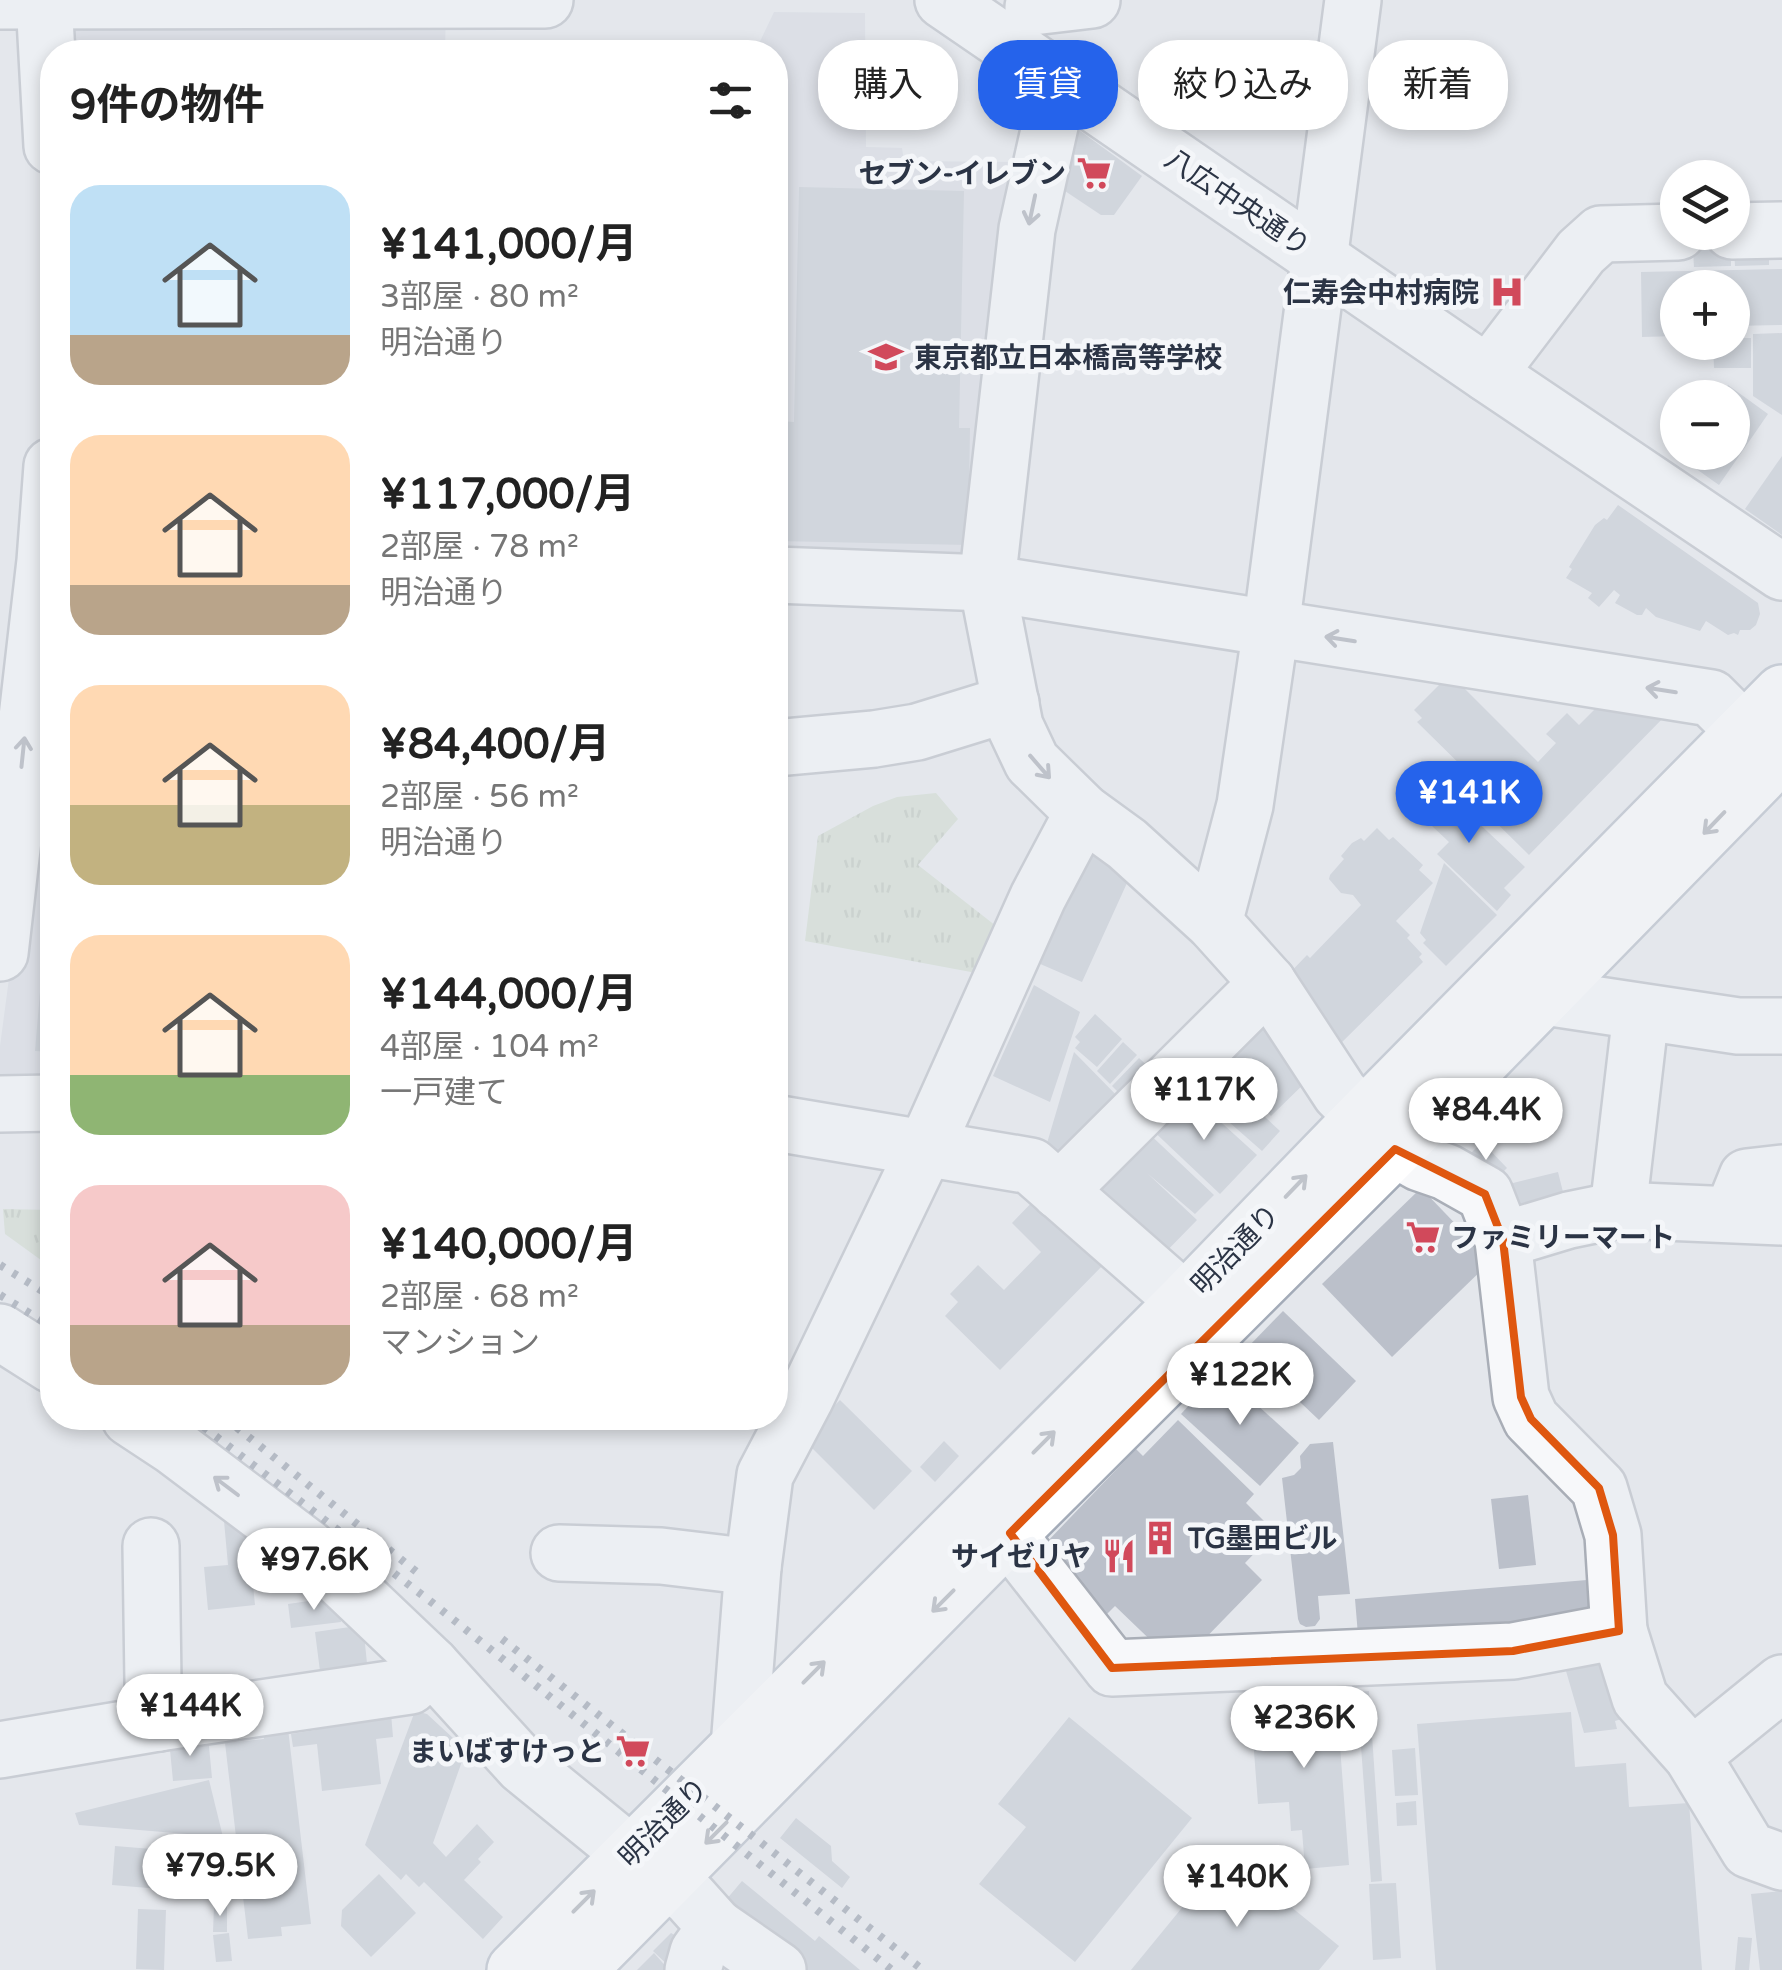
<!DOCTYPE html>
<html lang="ja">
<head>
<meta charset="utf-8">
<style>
  :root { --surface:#fff; --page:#f6f6f6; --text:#222; --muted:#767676; --accent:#2563eb }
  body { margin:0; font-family:"Varela Round","Noto Sans JP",sans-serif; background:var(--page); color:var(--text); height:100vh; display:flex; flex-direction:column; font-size:38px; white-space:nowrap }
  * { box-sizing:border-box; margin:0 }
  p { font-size:32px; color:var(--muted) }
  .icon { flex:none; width:55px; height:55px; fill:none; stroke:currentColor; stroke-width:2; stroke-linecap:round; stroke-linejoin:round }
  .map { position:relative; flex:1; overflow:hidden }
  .drawer { position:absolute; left:40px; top:40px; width:748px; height:1390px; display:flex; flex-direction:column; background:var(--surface); border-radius:40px; box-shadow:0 5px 15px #0003 }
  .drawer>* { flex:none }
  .guide { position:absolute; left:818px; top:40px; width:812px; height:90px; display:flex; gap:20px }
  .fabs { position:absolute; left:1660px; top:160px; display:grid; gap:20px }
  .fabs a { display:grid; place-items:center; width:90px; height:90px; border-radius:50%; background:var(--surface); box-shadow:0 5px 15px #0003; font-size:50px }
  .price { position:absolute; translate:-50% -85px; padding:0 22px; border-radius:35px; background:#fff; color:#222; font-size:32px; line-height:65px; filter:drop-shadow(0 2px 5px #0008) }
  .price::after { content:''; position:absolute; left:50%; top:60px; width:30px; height:22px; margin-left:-15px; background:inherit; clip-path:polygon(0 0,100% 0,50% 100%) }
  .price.selected { background:var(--accent); color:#fff }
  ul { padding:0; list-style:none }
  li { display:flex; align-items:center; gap:30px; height:250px; padding:0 30px }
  li span { display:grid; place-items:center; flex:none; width:280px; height:200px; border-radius:30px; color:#555 }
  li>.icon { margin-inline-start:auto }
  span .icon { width:120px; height:120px; fill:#fffc; stroke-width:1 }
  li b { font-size:42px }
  h2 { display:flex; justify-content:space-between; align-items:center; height:120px; padding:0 30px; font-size:42px }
  .pill { padding:0 35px; border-radius:40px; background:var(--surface); box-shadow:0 5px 15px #0003; font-size:35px; line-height:90px }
  .pill.selected { background:var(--accent); color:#fff }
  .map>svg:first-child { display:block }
  .built { fill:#d2d6de }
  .park { fill:url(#park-tufts) }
  .building { fill:#bbc0ca }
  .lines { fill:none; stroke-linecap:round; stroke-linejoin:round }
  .minor-casing { stroke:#a9aeb7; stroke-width:60 }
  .major-casing { stroke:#a3abb8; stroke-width:60 }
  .minor { stroke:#f7f8fa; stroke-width:55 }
  .major { stroke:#fff; stroke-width:55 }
  .rail { stroke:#7d8696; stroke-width:8; stroke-dasharray:5 10; stroke-linecap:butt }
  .oneway { stroke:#9196a0 }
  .oneway2 { stroke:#959aa2 }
  .marked { fill:none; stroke:#df570f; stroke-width:8; stroke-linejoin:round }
  .labels { text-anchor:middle; stroke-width:10; stroke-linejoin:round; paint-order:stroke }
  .poi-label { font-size:28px; font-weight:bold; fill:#2b3445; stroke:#f4f6f9; text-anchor:end }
  .street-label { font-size:28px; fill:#2b3445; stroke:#f4f6f9 }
</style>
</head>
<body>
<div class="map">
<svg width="1782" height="1970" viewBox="0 0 1782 1970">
  <defs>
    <pattern id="park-tufts" width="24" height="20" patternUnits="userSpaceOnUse" patternTransform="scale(2.5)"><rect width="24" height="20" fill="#c9d6c5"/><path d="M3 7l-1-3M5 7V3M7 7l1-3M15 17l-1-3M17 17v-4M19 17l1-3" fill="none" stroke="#adb8ab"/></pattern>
  </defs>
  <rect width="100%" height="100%" fill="#e4e7ec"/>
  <g class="built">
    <polygon points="446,8 445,52 74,52 73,12"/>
    <polygon points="774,12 865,13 866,147 902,148 904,161 1023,162 972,551 956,566 775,561 775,52 755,52"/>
    <polygon points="52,656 52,1087 6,1087 0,1074 0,1046"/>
  </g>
  <g class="park">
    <polygon points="936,793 958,819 918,865 1005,933 987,975 805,941 818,836 873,806 897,797"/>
    <polygon points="3,1209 52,1210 52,1268 5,1234"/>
  </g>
  <g class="building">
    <polygon points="1072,125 1142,176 1114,215 1101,215 1056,185"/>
    <polygon points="799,187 964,191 959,428 970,428 968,545 777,541 779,421 794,422"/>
    <polygon points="1769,248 1769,265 1735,266 1734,249"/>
    <polygon points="1693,250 1731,250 1731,266 1694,267"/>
    <polygon points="1782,269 1782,325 1732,326 1732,288 1678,288 1678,336 1642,337 1641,272"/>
    <polygon points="1782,333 1782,415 1753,396 1753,334"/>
    <polygon points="1732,338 1751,338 1751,368 1714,368 1713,342 1732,342"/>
    <polygon points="1728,385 1768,414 1719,485 1678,456 1681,452 1732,452 1732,398 1720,398"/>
    <polygon points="1782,456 1782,535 1745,509"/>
    <polygon points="1618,505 1758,603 1760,614 1756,625 1750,630 1740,630 1738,635 1734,633 1728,635 1706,621 1700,631 1656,617 1646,608 1642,615 1637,615 1615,603 1620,595 1614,590 1599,607 1588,598 1592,593 1566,578 1572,569 1569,567 1595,525 1604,518 1607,520"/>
    <polygon points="1450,674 1538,762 1556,743 1546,734 1567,713 1579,725 1605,699 1667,714 1529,855 1471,798 1483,787 1417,722 1422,718 1414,710"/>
    <polygon points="1433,780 1525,867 1504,888 1511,895 1497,911 1437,854 1449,842 1414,809 1416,807 1412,802"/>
    <polygon points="1377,828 1389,840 1393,837 1423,865 1419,870 1433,883 1396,921 1410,935 1407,938 1422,954 1419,957 1423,962 1333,1051 1282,981 1307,955 1310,958 1361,905 1353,895 1341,893 1329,879 1330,875 1344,859 1341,856 1352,843 1361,838 1364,841"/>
    <polygon points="1087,836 1102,859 1127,883 1082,982 1031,960"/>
    <polygon points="1444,863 1497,915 1446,966 1423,943 1426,940 1420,933"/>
    <polygon points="46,921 52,922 52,1052 35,1051"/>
    <polygon points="1034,985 1080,1012 1050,1102 993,1076"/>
    <polygon points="1095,1014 1122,1039 1097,1067 1075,1048 1080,1042 1075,1037"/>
    <polygon points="1258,1014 1312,1076 1271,1116 1251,1096 1255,1093 1245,1082 1240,1087 1219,1066"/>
    <polygon points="1123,1042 1137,1055 1110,1084 1097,1071"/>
    <polygon points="1074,1052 1126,1105 1056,1174 1042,1160"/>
    <polygon points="1139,1058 1155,1073 1127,1101 1112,1086"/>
    <polygon points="1205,1061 1239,1091 1219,1114 1179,1082"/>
    <polygon points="1191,1095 1257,1155 1220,1194 1147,1125"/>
    <polygon points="1248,1101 1280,1131 1262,1151 1229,1122"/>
    <polygon points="1143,1128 1214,1195 1195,1214 1147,1173 1197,1220 1154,1264 1083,1196"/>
    <polygon points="1482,1142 1507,1168 1491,1184 1465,1159"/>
    <polygon points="1558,1172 1568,1212 1507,1226 1497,1187"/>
    <polygon points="1421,1188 1491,1261 1392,1357 1322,1284"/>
    <polygon points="1041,1193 1108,1260 1000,1370 945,1316 958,1302 950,1294 978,1265 1004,1290 1041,1252 1012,1223"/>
    <polygon points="1283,1311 1356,1381 1319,1420 1245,1350"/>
    <polygon points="1220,1371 1299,1443 1260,1486 1181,1414"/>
    <polygon points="840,1400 912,1471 874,1510 802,1438"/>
    <polygon points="1178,1420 1254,1494 1246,1503 1275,1532 1245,1563 1262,1580 1189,1655 1166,1655 1115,1606 1099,1622 1045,1544 1136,1449 1143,1456"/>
    <polygon points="944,1441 959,1456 935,1482 920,1467"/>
    <polygon points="1333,1442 1350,1594 1318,1596 1320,1619 1315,1626 1306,1627 1300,1624 1298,1619 1282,1478 1294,1475 1301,1468 1300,1456 1310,1444"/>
    <polygon points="1528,1495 1536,1565 1499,1569 1491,1499"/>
    <polygon points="242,1520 261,1534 263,1562 251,1565 255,1605 208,1610 204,1567 228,1565 224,1521"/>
    <polygon points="1587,1580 1590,1616 1358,1635 1355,1599"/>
    <polygon points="337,1597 341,1622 291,1628 288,1604"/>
    <polygon points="357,1626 358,1635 364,1634 368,1673 322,1687 315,1632"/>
    <polygon points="1606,1660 1628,1717 1615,1721 1617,1729 1584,1733 1566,1671"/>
    <polygon points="1369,1691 1382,1881 1371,1882 1357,1692"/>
    <polygon points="1336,1693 1349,1865 1305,1869 1302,1830 1291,1831 1289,1802 1258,1804 1250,1699"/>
    <polygon points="415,1711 427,1714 466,1750 433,1843 446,1857 477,1824 494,1842 478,1859 481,1862 464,1880 503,1917 483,1939 424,1882 419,1887 406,1874 401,1880 365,1845"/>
    <polygon points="1571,1712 1575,1767 1626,1763 1629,1807 1689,1803 1702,1970 1436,1970 1417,1724"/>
    <polygon points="391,1713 393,1737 376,1739 381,1784 322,1791 317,1744 293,1747 291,1734 316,1730 315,1720"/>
    <polygon points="1069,1717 1192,1818 1075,1962 979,1884 1026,1827 998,1804"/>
    <polygon points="287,1720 311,1924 281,1927 282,1936 248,1939 225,1743 264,1739 262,1723"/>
    <polygon points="208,1736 212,1778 173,1781 169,1739"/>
    <polygon points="1415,1748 1418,1795 1395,1796 1392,1750"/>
    <polygon points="209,1780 223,1837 79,1825 75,1813"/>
    <polygon points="1416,1801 1417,1825 1397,1826 1396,1803"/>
    <polygon points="796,1818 831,1846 832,1861 850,1877 842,1888 780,1838"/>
    <polygon points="115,1846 189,1852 185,1891 112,1885"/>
    <polygon points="198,1851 222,1853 222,1858 225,1858 223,1901 208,1899 208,1896 192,1894 194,1857 197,1857"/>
    <polygon points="1226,1854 1339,1946 1319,1970 1131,1970"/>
    <polygon points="379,1874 416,1913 371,1957 341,1926 342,1910"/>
    <polygon points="742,1881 815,1941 819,1936 860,1970 803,1970 720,1907"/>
    <polygon points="1396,1883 1401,1958 1373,1960 1369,1884"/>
    <polygon points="1782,1891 1782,1970 1760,1970 1751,1894"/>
    <polygon points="214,1906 227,1906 227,1932 213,1932"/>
    <polygon points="138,1909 166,1910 164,1970 136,1969"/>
    <polygon points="229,1933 232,1961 216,1962 213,1935"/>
    <polygon points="671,1933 685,1941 673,1970 653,1951"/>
    <polygon points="1738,1937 1752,1938 1749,1970 1735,1970"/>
    <polygon points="654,1953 669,1970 637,1970"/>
  </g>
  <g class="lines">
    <g class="minor-casing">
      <g id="minor">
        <polyline points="44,0 52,146"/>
        <polyline points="943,0 1488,374 1782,572"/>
        <polyline points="0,1 545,0"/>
        <polyline points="1033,7 1092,0"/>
        <polyline points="1060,81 1027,229 987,583 1015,726 1032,762 1083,812 1127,844 1214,923 1268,983 1340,1093 1395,1149 1420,1163 1446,1172 1485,1194 1503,1240 1521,1397 1531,1419 1599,1488 1613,1535 1619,1631"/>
        <polyline points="1732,231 1782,230"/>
        <polyline points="1488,374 1581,252 1601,234 1678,232"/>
        <polyline points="775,575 987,583 1711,698 1744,731"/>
        <polyline points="775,748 874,739 917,732 1011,703"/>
        <polyline points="1214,923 1245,805 1271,628 1353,0"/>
        <polyline points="0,953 45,561 52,466"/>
        <polyline points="1545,997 1738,1026 1782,1026"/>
        <polyline points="0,1104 52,1103"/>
        <polyline points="775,1123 1031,1166 1185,1301"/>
        <polyline points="1059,1191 1268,983"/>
        <polyline points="1618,1210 1641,1013"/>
        <polyline points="1732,1214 1747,1177 1782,1173"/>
        <polyline points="1503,1240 1569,1220 1618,1210 1782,1217"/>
        <polyline points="0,1332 52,1365"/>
        <polyline points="130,1418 174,1447 308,1548 431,1665"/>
        <polyline points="1010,1533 1025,1557 1112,1668 1513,1651 1619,1631 1640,1698 1692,1756 1749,1850 1782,1862"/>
        <polyline points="151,1546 153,1682 159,1723"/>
        <polyline points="559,1553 661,1556 753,1567"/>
        <polyline points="739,1747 753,1567 765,1475 805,1399 925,1149 1038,897 1083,812"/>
        <polyline points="0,1750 159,1723 410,1686 431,1665 523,1766 631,1854"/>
        <polyline points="1692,1756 1782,1683"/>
        <polyline points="668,1880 690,1898 716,1927 698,1952 693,1970"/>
        <polyline points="716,1927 778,1970"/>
      </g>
    </g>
    <g class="major-casing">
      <g id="major">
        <polyline points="515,1970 1185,1301 1363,1117 1782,693"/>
        <polyline points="578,1970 1010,1533 1395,1149 1782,753"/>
      </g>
    </g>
    <use href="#minor" class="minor"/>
    <use href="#major" class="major"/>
    <g class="rail">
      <polyline points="0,1265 52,1297"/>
      <polyline points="0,1295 52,1327"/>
      <polyline points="192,1418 430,1601 892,1970"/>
      <polyline points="225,1418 423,1577"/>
      <polyline points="502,1639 923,1970"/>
    </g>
  </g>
  <defs><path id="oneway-shaft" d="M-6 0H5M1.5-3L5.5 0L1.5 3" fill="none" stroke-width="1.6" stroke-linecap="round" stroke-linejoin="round" transform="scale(2.5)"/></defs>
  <g class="oneway">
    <use href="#oneway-shaft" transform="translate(1032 210) rotate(102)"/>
    <use href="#oneway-shaft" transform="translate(1340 639) rotate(-171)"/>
    <use href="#oneway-shaft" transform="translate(1661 690) rotate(-171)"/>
    <use href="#oneway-shaft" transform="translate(23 752) rotate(-84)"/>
    <use href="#oneway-shaft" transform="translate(1040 767) rotate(49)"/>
    <use href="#oneway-shaft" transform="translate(226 1486) rotate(-143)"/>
  </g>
  <g class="oneway2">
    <use href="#oneway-shaft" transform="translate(1714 823) rotate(134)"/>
    <use href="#oneway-shaft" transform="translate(1296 1186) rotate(-46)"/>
    <use href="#oneway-shaft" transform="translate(1044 1442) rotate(-45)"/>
    <use href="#oneway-shaft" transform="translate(943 1601) rotate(135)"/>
    <use href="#oneway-shaft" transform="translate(814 1672) rotate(-45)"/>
    <use href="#oneway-shaft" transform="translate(716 1833) rotate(135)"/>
    <use href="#oneway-shaft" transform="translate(584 1901) rotate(-45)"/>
  </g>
  <path d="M0 0H1782V1970H0ZM 1395,1149 L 1485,1194 L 1503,1240 L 1521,1397 L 1531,1419 L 1599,1488 L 1613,1535 L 1619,1631 L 1513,1651 L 1112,1668 L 1010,1533 Z" fill="#e4e7ec" fill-opacity=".55" fill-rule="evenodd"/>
  <path class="marked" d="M 1395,1149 L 1485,1194 L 1503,1240 L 1521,1397 L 1531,1419 L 1599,1488 L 1613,1535 L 1619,1631 L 1513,1651 L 1112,1668 L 1010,1533 Z"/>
  <defs>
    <g id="supermarket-bare" transform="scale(2.7)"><path d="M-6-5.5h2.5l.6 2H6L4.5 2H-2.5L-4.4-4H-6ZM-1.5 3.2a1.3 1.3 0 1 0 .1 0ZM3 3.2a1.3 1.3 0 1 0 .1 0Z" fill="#d1495b" stroke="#f4f6f9" stroke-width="2.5" paint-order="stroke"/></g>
    <g id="hospital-bare" transform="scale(2.7)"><path d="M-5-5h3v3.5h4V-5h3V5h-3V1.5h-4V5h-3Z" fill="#d1495b" stroke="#f4f6f9" stroke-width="2.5" paint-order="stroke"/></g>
    <g id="school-bare" transform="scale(2.7)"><path d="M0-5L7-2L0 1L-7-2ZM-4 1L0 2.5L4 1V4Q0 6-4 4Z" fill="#d1495b" stroke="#f4f6f9" stroke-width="2.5" paint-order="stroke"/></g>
    <g id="building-bare" transform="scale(2.7)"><path d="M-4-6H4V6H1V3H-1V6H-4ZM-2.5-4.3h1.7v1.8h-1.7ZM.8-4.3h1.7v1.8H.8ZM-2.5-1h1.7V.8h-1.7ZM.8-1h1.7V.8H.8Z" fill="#d1495b" stroke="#f4f6f9" stroke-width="2.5" paint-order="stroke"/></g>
    <g id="restaurant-bare" transform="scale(2.7)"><path d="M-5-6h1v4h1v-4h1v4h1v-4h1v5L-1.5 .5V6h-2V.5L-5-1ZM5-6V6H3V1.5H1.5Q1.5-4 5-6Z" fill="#d1495b" stroke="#f4f6f9" stroke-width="2.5" paint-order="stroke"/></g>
  </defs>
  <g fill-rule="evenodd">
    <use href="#supermarket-bare" x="1094" y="173"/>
    <use href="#hospital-bare" x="1507" y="292"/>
    <use href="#school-bare" x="886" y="357"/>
    <use href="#supermarket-bare" x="1423" y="1237"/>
    <use href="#building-bare" x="1160" y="1538"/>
    <use href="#restaurant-bare" x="1119" y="1556"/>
    <use href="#supermarket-bare" x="633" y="1751"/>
  </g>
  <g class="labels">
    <g class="poi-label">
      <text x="1066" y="183">セブン-イレブン</text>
      <text x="1479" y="302">仁寿会中村病院</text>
      <text x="914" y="367" text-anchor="start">東京都立日本橋高等学校</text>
      <text x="1451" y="1247" text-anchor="start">ファミリーマート</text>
      <text x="1188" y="1548" text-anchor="start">TG墨田ビル</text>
      <text x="1091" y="1566">サイゼリヤ</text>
      <text x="605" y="1761">まいばすけっと</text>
    </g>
    <g class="street-label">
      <text transform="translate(1238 202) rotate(34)" y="10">八広中央通り</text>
      <text transform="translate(1235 1249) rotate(-46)" y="10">明治通り</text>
      <text transform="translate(663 1822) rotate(-45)" y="10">明治通り</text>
    </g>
  </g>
</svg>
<div class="fabs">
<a><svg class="icon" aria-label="layers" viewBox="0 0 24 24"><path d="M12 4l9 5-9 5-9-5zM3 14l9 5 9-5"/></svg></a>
<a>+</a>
<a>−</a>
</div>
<b class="price selected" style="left:1469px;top:846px">¥141K</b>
<b class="price" style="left:1204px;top:1143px">¥117K</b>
<b class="price" style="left:1486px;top:1163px">¥84.4K</b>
<b class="price" style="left:1240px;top:1428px">¥122K</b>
<b class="price" style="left:314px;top:1613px">¥97.6K</b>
<b class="price" style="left:190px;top:1759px">¥144K</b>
<b class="price" style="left:1304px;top:1771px">¥236K</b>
<b class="price" style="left:220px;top:1919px">¥79.5K</b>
<b class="price" style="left:1237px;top:1930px">¥140K</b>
<div class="guide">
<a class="pill">購入</a>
<a class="pill selected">賃貸</a>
<a class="pill">絞り込み</a>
<a class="pill">新着</a>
</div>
<section class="drawer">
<h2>9件の物件<svg class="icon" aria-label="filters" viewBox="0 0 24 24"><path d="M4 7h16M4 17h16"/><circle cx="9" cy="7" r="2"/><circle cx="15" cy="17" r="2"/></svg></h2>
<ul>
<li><span style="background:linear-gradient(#bfe0f5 75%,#b9a48a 0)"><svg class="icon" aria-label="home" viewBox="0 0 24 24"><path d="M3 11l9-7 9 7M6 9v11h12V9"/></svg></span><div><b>¥141,000/月</b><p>3部屋 · 80 m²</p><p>明治通り</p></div></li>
<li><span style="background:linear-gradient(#ffd9b3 75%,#b9a48a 0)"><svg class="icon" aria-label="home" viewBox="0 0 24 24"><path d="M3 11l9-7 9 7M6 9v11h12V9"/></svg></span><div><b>¥117,000/月</b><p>2部屋 · 78 m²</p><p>明治通り</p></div></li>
<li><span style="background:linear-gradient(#ffd9b3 60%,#c2b280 0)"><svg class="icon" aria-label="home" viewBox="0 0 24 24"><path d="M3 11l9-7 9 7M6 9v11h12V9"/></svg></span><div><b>¥84,400/月</b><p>2部屋 · 56 m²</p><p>明治通り</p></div></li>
<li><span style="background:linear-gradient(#ffd9b3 70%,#8fb573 0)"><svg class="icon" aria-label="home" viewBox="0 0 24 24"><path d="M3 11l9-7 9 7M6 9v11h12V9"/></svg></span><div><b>¥144,000/月</b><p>4部屋 · 104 m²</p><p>一戸建て</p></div></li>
<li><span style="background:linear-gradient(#f6c9c9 70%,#b9a48a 0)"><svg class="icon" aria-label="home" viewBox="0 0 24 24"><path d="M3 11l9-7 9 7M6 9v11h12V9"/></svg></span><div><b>¥140,000/月</b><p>2部屋 · 68 m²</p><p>マンション</p></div></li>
</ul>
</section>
</div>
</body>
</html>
